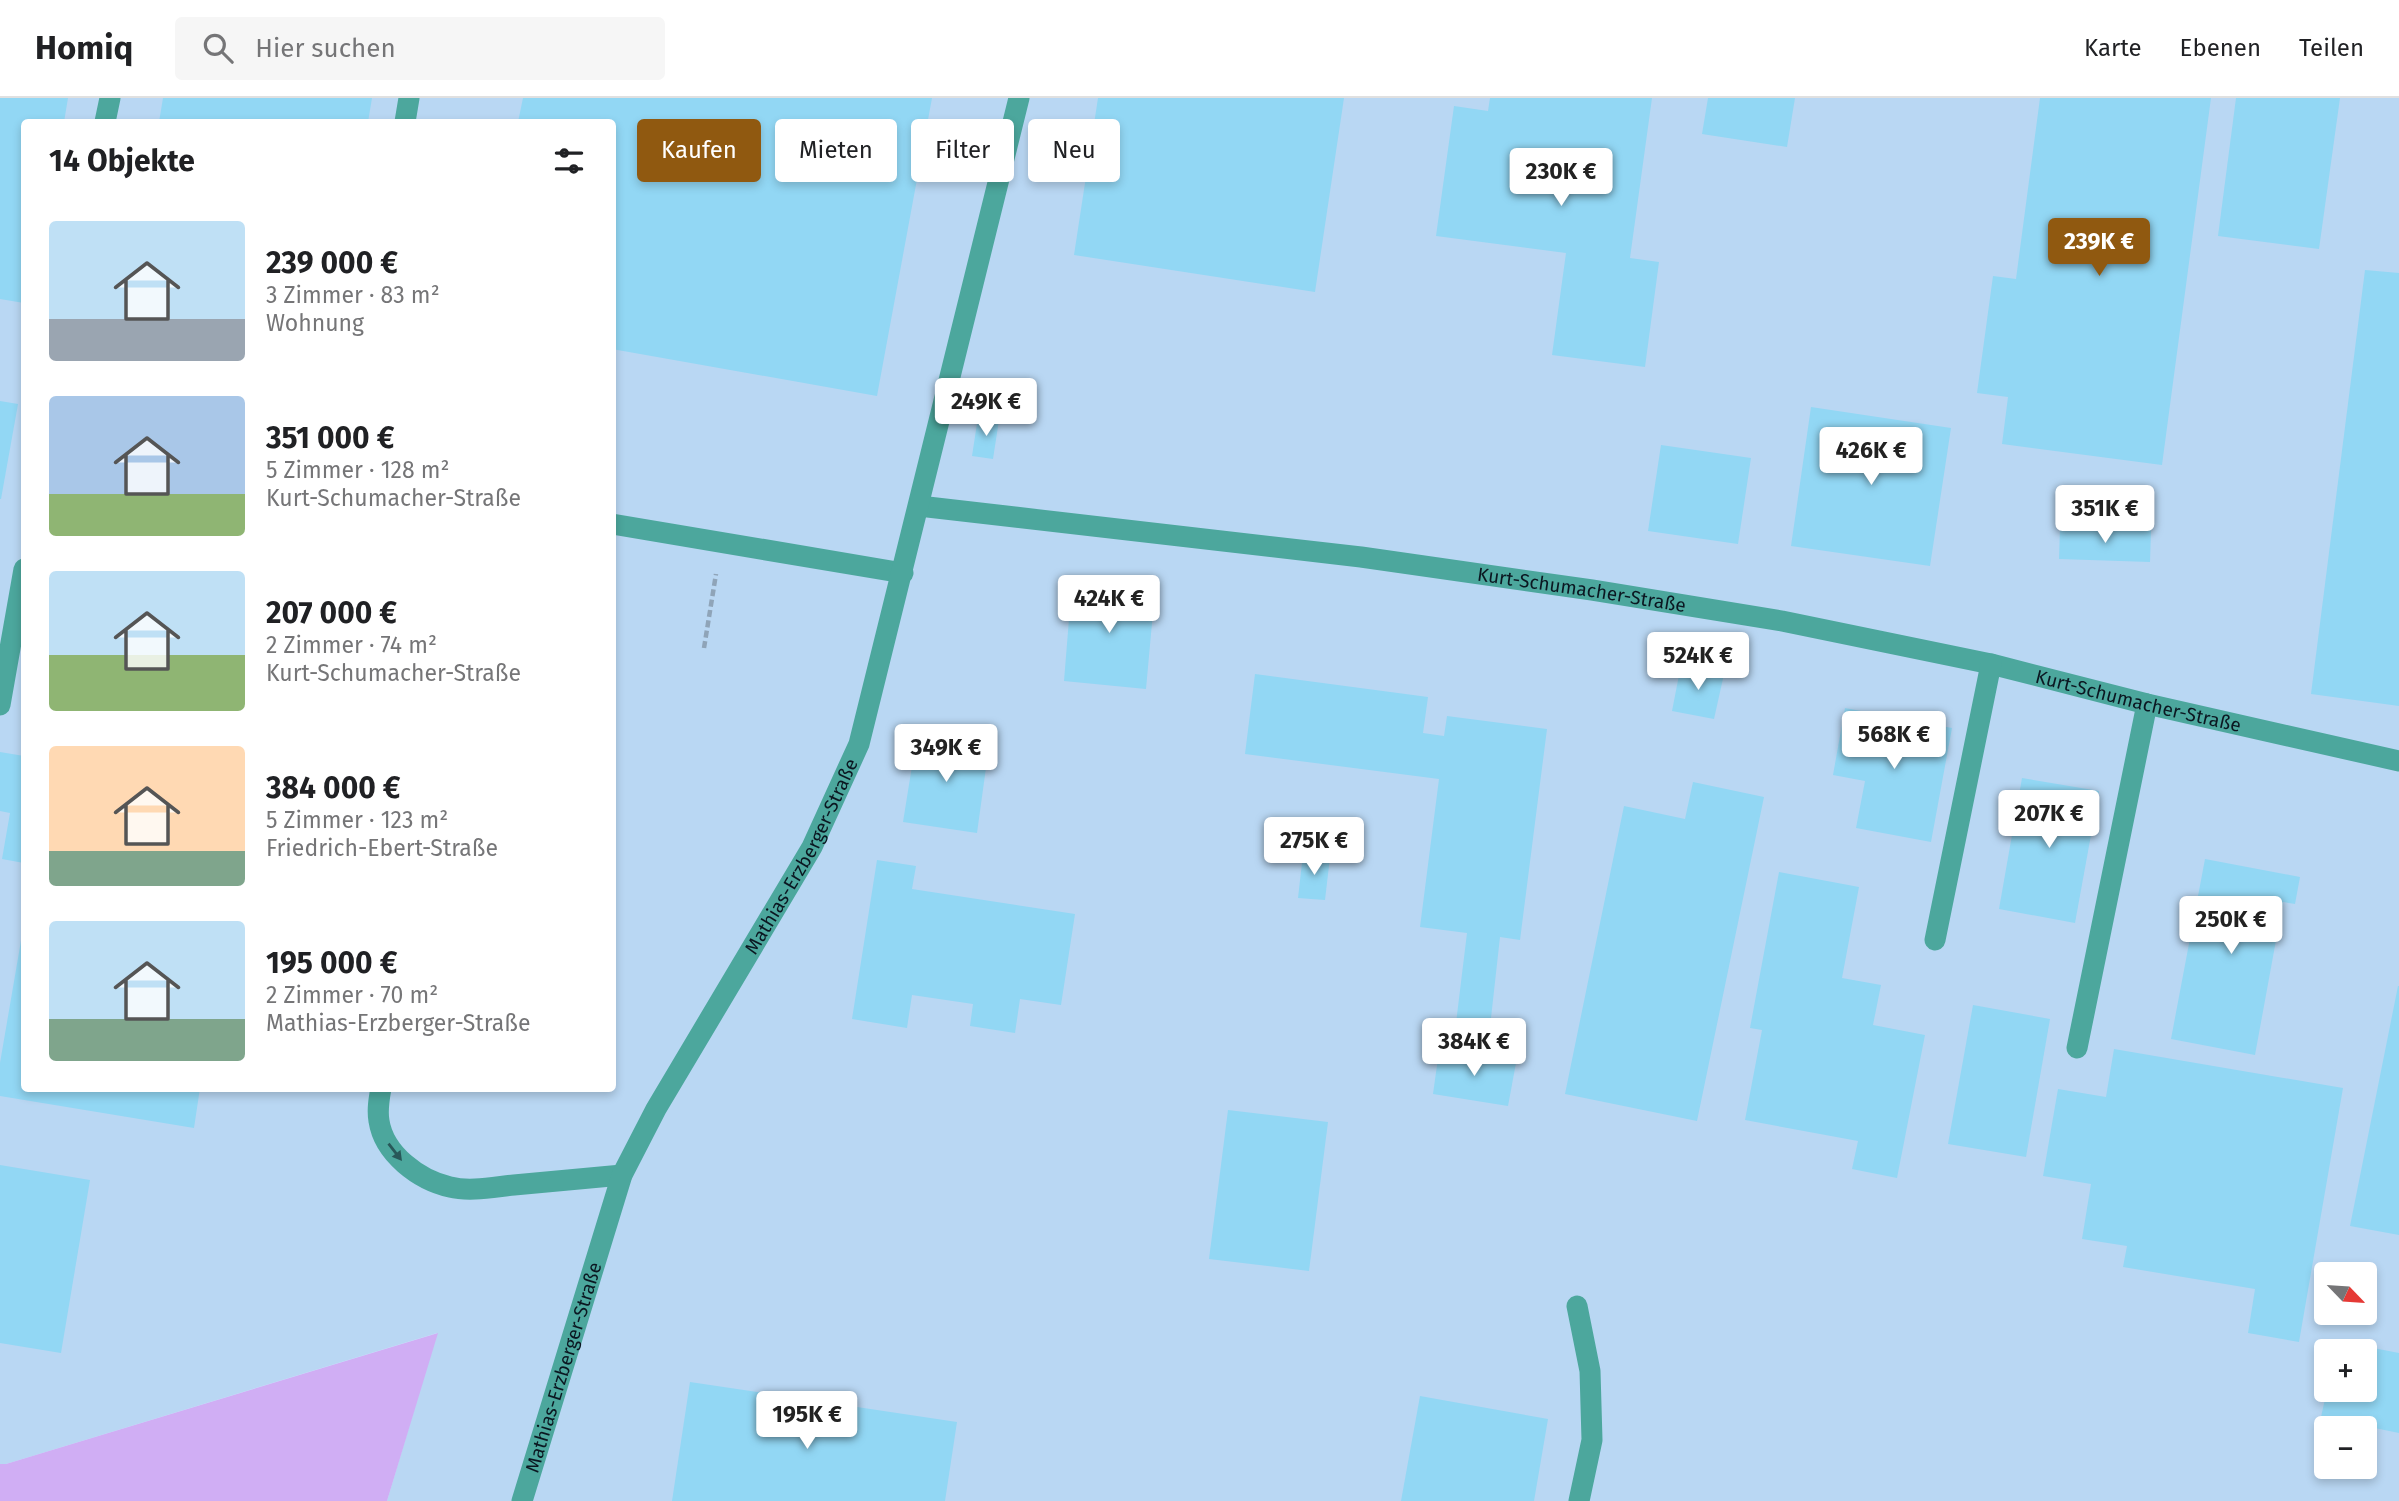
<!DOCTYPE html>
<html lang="de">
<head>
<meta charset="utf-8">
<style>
  :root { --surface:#fff; --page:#f6f6f6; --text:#202124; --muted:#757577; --line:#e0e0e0; --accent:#905910 }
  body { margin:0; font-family:"Fira Sans",sans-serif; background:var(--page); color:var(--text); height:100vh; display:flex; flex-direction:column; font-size:26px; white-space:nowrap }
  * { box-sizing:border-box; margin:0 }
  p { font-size:23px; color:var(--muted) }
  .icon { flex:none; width:38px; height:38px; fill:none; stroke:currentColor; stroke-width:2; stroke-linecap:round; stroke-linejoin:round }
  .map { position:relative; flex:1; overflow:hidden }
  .side { position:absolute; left:21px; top:21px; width:595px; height:973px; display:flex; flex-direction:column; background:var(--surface); border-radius:7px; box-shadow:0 4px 10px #0003 }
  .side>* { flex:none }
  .hud { position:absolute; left:637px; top:21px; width:665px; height:63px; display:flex; gap:14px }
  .needle { width:46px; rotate:115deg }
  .fabs { position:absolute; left:2314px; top:1164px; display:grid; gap:14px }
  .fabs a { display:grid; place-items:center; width:63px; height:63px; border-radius:7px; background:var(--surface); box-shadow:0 4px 10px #0003; font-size:35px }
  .price { position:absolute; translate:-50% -60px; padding:0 16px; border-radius:7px; background:#fff; color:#222; font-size:23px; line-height:46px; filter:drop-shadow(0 2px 4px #0008) }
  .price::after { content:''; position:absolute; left:50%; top:42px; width:21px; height:16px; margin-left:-10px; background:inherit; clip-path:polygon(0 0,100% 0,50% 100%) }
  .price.current { background:var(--accent); color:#fff }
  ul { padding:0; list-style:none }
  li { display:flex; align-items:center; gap:21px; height:175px; padding:0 28px }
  li span { display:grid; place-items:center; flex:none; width:196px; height:140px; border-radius:7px; color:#555 }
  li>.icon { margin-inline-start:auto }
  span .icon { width:84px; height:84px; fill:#fffc; stroke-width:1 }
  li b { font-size:30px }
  h2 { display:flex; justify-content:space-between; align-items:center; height:84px; padding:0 28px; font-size:30px }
  .tag { padding:0 24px; border-radius:7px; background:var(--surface); box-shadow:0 4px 10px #0003; font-size:24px; line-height:63px }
  .tag.current { background:var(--accent); color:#fff }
  header { display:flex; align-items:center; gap:42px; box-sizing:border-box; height:98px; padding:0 35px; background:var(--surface); border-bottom:2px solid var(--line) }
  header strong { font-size:33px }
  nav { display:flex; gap:38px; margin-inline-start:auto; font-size:24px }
  .search { width:490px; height:63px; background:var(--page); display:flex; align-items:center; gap:18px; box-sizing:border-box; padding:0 24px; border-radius:7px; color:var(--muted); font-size:26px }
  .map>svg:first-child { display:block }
  .built { fill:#b9d7f3; fill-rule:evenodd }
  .green { fill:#d0aef4 }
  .building { fill:#92d7f4 }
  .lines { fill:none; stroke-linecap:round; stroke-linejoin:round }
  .path { stroke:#8fa4b8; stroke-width:4.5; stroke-dasharray:7 3.5; stroke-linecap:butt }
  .minor { stroke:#4ca79d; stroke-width:21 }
  .oneway { fill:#285859 }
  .labels { text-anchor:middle; stroke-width:7; stroke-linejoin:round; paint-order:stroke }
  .street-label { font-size:19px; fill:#0b1721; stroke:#e4f1fd }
</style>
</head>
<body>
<header>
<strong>Homiq</strong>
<div class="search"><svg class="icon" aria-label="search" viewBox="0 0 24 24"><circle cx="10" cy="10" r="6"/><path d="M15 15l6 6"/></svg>Hier suchen</div>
<nav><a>Karte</a><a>Ebenen</a><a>Teilen</a></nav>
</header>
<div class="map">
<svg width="2399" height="1403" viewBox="0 0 2399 1403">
  <rect width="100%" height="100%" fill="#cce5fe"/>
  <path class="built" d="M 0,0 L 2399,0 L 2399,1403 L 387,1403 L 437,1235 L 6,1366 L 0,1366 ZM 24,24 L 612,24 L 612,990 L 24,990 ZM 2326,1176 L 2364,1176 L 2364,1214 L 2326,1214 ZM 2326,1253 L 2364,1253 L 2364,1292 L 2326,1292 ZM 2326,1330 L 2364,1330 L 2364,1368 L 2326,1368 Z"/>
  <polygon class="green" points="438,1235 387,1403 0,1403 0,1366 6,1366"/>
  <g class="building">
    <polygon points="0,0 68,0 64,24 24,24 24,205 0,201"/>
    <polygon points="163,0 372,0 368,24 159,24"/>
    <polygon points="523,0 932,0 877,298 612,251 612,24 518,24"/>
    <polygon points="1098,0 1344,0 1315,194 1074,157"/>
    <polygon points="1490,0 1652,0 1630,160 1659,164 1645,269 1552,257 1566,155 1436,138 1454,8 1488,13"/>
    <polygon points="1708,0 1795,0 1787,49 1702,36"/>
    <polygon points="2040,0 2211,0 2162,367 2002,346 2008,299 1977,295 1993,178 2016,181"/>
    <polygon points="2236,0 2340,0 2319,151 2218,138"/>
    <polygon points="2365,172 2399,175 2399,608 2311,596"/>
    <polygon points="0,303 18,306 1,401 0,401"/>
    <polygon points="1811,309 1951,330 1930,468 1791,448"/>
    <polygon points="978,319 999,322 993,361 972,358"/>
    <polygon points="1661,347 1751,360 1738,446 1648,433"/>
    <polygon points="2060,429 2151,432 2150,464 2059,461"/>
    <polygon points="1072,484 1155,492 1146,591 1064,583"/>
    <polygon points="1681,567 1724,576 1714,621 1672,613"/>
    <polygon points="1255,576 1428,599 1423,635 1444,638 1447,618 1547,631 1520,842 1500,839 1490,929 1456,925 1467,835 1420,829 1439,681 1245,656"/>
    <polygon points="1845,610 1952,630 1931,744 1856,730 1865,683 1833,677"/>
    <polygon points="917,637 989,648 977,735 903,724"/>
    <polygon points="0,654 24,658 24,765 2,761 10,715 0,713"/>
    <polygon points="2022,680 2099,693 2075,825 1999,811"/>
    <polygon points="1693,684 1764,699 1697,1023 1565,996 1624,708 1685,721"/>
    <polygon points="1303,756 1330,759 1325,802 1298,800"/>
    <polygon points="2205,761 2300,779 2295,806 2283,804 2255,957 2171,941"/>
    <polygon points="877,762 916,768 912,791 1075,816 1061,907 1020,901 1015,935 970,928 973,906 912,897 907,930 852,921"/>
    <polygon points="1779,774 1859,789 1842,880 1881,887 1873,927 1925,937 1897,1080 1852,1071 1858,1043 1745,1022 1762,932 1750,930"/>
    <polygon points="23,831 24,990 200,990 194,1030 0,998 0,965"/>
    <polygon points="2398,888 2399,888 2399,1137 2350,1128"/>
    <polygon points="1973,907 2050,921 2026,1059 1948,1046"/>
    <polygon points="2114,951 2343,990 2299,1244 2248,1235 2255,1191 2123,1169 2127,1148 2082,1141 2091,1086 2043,1078 2058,991 2106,999"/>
    <polygon points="1439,953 1516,965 1508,1008 1433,996"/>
    <polygon points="1228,1012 1328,1024 1309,1173 1209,1161"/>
    <polygon points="0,1067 90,1082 61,1255 0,1245"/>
    <polygon points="2337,1243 2399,1255 2399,1335 2321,1319 2327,1292 2364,1292 2364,1253 2335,1253"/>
    <polygon points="690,1284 957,1324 945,1403 672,1403"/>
    <polygon points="1420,1298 1548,1321 1534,1403 1401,1403"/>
  </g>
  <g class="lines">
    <polyline class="path" points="704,550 716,476"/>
    <g class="minor">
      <polyline points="105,24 110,0"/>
      <polyline points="405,24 409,0"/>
      <path id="s1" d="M 919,408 L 1361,459 L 1592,492 L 1782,523 L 1991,566 L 2147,606 L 2399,663"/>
      <polyline points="612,426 903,475"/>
      <polyline points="0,607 24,471"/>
      <polyline points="1935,842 1991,566"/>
      <polyline points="2077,950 2147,606"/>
      <path d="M 381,990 C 379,1001 377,1012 379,1023 C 384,1056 419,1082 450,1089 C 470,1094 494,1089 514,1087 C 550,1084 586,1080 622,1077"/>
      <polyline points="1577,1208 1590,1273 1592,1342 1579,1403"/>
      <path id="s2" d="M 522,1403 L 622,1077 L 656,1011 L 812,749 L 859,646 L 1019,0"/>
    </g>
  </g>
  <defs><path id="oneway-solid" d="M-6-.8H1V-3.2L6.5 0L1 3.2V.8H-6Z" transform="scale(1.75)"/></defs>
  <use class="oneway" href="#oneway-solid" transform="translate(395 1054) rotate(52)"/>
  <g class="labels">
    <g class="street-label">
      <text dy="7" stroke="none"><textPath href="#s1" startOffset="668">Kurt-Schumacher-Straße</textPath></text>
      <text dy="7" stroke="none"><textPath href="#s1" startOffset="1236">Kurt-Schumacher-Straße</textPath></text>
      <text dy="7" stroke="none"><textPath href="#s2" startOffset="707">Mathias-Erzberger-Straße</textPath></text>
      <text dy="7" stroke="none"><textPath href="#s2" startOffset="140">Mathias-Erzberger-Straße</textPath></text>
    </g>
  </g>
</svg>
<div class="fabs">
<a><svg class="needle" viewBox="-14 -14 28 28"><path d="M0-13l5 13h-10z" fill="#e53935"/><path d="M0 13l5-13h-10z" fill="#757577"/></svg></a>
<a>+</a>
<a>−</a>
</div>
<b class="price" style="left:1561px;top:110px">230K €</b>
<b class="price current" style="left:2099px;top:180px">239K €</b>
<b class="price" style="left:986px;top:340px">249K €</b>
<b class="price" style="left:1871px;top:389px">426K €</b>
<b class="price" style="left:2105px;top:447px">351K €</b>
<b class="price" style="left:1109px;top:537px">424K €</b>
<b class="price" style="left:1698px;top:594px">524K €</b>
<b class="price" style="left:1894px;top:673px">568K €</b>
<b class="price" style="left:946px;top:686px">349K €</b>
<b class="price" style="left:2049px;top:752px">207K €</b>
<b class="price" style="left:1314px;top:779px">275K €</b>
<b class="price" style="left:2231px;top:858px">250K €</b>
<b class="price" style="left:1474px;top:980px">384K €</b>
<b class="price" style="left:807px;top:1353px">195K €</b>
<div class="hud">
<a class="tag current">Kaufen</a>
<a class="tag">Mieten</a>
<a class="tag">Filter</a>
<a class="tag">Neu</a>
</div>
<section class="side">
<h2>14 Objekte<svg class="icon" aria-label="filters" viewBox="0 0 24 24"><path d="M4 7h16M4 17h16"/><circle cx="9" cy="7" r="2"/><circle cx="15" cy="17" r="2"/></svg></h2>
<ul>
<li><span style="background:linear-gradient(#bfe0f5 70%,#9aa5b1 0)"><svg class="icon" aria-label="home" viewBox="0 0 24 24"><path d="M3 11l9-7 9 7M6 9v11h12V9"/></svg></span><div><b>239 000 €</b><p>3 Zimmer · 83 m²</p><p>Wohnung</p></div></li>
<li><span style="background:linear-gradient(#a9c7e8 70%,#8fb573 0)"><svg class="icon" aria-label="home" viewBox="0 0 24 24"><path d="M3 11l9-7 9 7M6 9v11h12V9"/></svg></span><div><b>351 000 €</b><p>5 Zimmer · 128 m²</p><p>Kurt-Schumacher-Straße</p></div></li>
<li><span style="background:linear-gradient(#bfe0f5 60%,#8fb573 0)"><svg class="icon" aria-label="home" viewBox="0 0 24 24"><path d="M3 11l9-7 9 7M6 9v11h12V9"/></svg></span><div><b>207 000 €</b><p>2 Zimmer · 74 m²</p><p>Kurt-Schumacher-Straße</p></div></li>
<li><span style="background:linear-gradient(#ffd9b3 75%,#7fa58c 0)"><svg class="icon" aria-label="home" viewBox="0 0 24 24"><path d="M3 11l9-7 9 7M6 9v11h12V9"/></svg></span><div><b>384 000 €</b><p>5 Zimmer · 123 m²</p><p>Friedrich-Ebert-Straße</p></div></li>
<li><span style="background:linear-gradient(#bfe0f5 70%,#7fa58c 0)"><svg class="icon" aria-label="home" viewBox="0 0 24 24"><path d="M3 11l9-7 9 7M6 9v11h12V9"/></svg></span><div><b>195 000 €</b><p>2 Zimmer · 70 m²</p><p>Mathias-Erzberger-Straße</p></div></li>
</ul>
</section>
</div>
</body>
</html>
